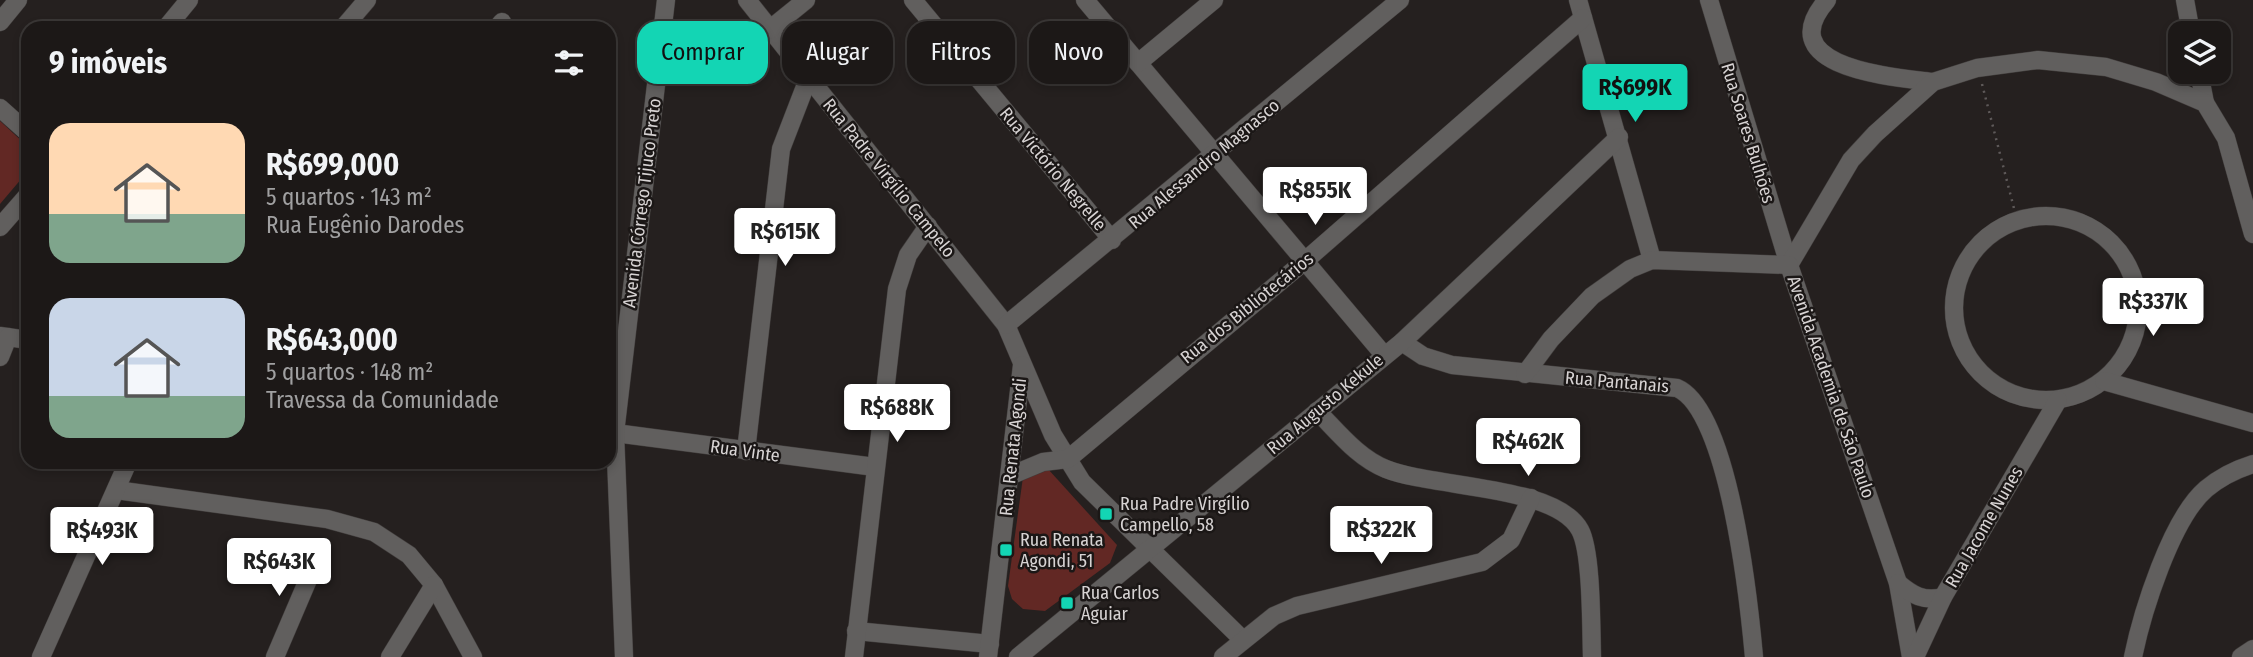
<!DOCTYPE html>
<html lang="pt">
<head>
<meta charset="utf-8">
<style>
  :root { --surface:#1c1817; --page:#292524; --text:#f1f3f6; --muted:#a0a0a1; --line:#3a3736; --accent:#13d5b4 }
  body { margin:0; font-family:"Fira Sans Condensed",sans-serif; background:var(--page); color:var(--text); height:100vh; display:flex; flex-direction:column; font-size:26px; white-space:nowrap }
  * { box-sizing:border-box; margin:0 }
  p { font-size:23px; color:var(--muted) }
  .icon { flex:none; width:38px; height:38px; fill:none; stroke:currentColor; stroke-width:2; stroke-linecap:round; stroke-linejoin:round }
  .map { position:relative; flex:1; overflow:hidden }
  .side { position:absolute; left:21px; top:21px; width:595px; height:448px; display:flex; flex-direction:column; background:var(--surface); border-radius:21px; box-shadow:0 4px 10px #0003,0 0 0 2px var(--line) }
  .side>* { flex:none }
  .banner { position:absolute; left:637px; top:21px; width:665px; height:63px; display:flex; gap:14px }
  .fabs { position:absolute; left:2168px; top:21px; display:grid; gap:14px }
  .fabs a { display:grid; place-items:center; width:63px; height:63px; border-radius:14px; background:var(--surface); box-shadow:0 4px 10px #0003,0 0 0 2px var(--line); font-size:35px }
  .price { position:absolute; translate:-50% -60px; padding:0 16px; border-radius:7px; background:#fff; color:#222; font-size:23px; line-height:46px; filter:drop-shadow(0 2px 4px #0008) }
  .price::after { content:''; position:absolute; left:50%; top:42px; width:21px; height:16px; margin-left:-10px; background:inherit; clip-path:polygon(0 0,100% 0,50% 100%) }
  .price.current { background:var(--accent); color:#111 }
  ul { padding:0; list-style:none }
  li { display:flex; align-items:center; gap:21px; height:175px; padding:0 28px }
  li span { display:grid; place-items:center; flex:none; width:196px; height:140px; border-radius:21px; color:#555 }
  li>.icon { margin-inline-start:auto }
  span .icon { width:84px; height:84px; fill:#fffc; stroke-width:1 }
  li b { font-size:30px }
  h2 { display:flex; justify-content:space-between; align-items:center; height:84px; padding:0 28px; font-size:30px }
  .pill { padding:0 24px; border-radius:21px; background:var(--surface); box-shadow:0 4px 10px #0003,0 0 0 2px var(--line); font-size:24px; line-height:63px }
  .pill.current { background:var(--accent); color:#111 }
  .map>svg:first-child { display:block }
  .green { fill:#622824 }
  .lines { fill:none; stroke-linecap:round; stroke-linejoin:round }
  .minor-casing { stroke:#413d3c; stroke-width:19 }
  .path { stroke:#5e5959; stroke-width:2.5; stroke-dasharray:2 5; stroke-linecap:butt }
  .minor { stroke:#615f5e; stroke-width:18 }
  .poi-dot { fill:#13d5b4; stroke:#1b1716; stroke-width:2.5 }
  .labels { text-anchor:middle; stroke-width:5; stroke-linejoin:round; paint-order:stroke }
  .street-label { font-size:18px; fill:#d7d3d3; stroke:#1b1716 }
  .poi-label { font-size:18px; fill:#d7d3d3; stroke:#1b1716; text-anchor:start }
</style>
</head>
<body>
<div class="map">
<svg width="2253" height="657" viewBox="0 0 2253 657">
  <rect width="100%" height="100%" fill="#25201f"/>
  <g class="green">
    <polygon points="0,121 25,144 28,171 0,204"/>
    <polygon points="1038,458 1117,545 1110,563 1045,611 1023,609 1012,599 1008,586 1023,477"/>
  </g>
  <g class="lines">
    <g class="minor-casing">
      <g id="minor">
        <polyline points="747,0 1006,325 1053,435 1082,482 1243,640"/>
        <polyline points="913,0 1112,240"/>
        <polyline points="1085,0 1384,355"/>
        <polyline points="1578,0 1652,260"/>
        <polyline points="1709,0 1789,265 1898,583 1911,657"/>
        <path d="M 1827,0 C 1768,68 1894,77 1933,82"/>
        <polyline points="2185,0 2191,33"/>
        <polyline points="0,22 18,0"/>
        <polyline points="166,28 189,0"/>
        <polyline points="343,28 367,0"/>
        <polyline points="497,28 502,22"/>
        <polyline points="769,30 806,0"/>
        <polyline points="1138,63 1214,0"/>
        <polyline points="2199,72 2205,103"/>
        <polyline points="0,108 28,133"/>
        <circle cx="2046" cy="308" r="92"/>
        <polyline points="0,227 28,195"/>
        <polyline points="1789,265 1851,160 1875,134 1933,82 1977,68 2038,60 2106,67 2156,82 2205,103 2226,138 2253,234"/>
        <polyline points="1006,325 1400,0"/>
        <polyline points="0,336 28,340"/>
        <path d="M 1402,342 L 1423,356 L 1452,365 L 1677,388 C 1729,410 1749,602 1754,657"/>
        <polyline points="0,357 8,337"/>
        <polyline points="1525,374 1551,339 1592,296 1630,269 1652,260 1789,265"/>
        <polyline points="2104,381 2253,423"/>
        <path d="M 1317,411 C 1338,432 1358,458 1386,469 C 1433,488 1556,485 1580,530 C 1592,552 1591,628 1592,657"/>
        <polyline points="615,433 875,467"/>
        <polyline points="746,451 781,149 808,79"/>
        <polyline points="1012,475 1043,462 1068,459 1306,260 1583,18"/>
        <polyline points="116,490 327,519 374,532 409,555 434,585 473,657"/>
        <path d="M 1898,583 C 1912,595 1924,602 1943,597"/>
        <polyline points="856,631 990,644"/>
        <polyline points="41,657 128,462"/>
        <polyline points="275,657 319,554"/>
        <polyline points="390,657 434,585"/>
        <polyline points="624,657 615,433 666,0"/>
        <polyline points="854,657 897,289 908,255 928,226"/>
        <polyline points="988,657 1022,365"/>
        <polyline points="1018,657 1402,342 1619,137"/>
        <polyline points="1223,657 1274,616 1297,606 1482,562 1511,540 1531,498"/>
        <polyline points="1915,657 1943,597 2058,400"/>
        <path d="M 2133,657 C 2142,613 2171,519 2206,489 C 2219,478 2237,469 2253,464"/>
        <polyline points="2241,657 2253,649"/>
      </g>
    </g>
    <polyline class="path" points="1982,84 2017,220"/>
    <use href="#minor" class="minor"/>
  </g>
  <g class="poi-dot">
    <rect x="1099" y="507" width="14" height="14" rx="3.5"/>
    <rect x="999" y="543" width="14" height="14" rx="3.5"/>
    <rect x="1060" y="596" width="14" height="14" rx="3.5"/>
  </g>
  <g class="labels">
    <g class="street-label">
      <text transform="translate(1748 133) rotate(73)" y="6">Rua Soares Bulhões</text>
      <text transform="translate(1204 164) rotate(-40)" y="6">Rua Alessandro Magnasco</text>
      <text transform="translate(1053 169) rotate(50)" y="6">Rua Victório Negrelle</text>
      <text transform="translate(889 178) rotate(51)" y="6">Rua Padre Virgílio Campelo</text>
      <text transform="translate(642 203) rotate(-83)" y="6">Avenida Córrego Tijuco Preto</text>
      <text transform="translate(1247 308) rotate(-39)" y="6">Rua dos Bibliotecários</text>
      <text transform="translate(1617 382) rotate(5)" y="6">Rua Pantanais</text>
      <text transform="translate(1831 387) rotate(71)" y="6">Avenida Academia de São Paulo</text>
      <text transform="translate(1325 404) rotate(-40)" y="6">Rua Augusto Kekule</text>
      <text transform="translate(1013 447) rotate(-84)" y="6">Rua Renata Agondi</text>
      <text transform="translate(745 451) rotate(8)" y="6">Rua Vinte</text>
      <text transform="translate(1984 527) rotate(-60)" y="6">Rua Jacome Nunes</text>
    </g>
    <g class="poi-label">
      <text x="1120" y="510">Rua Padre Virgílio<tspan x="1120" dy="21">Campello, 58</tspan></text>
      <text x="1020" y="546">Rua Renata<tspan x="1020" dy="21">Agondi, 51</tspan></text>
      <text x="1081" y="599">Rua Carlos<tspan x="1081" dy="21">Aguiar</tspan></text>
    </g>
  </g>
</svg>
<div class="fabs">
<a><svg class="icon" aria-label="layers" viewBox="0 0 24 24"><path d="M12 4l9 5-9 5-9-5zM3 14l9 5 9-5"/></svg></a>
</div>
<b class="price current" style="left:1635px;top:124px">R$699K</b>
<b class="price" style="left:1315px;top:227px">R$855K</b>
<b class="price" style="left:785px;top:268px">R$615K</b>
<b class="price" style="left:2153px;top:338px">R$337K</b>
<b class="price" style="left:897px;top:444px">R$688K</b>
<b class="price" style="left:1528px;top:478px">R$462K</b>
<b class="price" style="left:1381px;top:566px">R$322K</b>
<b class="price" style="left:102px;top:567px">R$493K</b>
<b class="price" style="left:279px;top:598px">R$643K</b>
<div class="banner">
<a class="pill current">Comprar</a>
<a class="pill">Alugar</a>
<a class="pill">Filtros</a>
<a class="pill">Novo</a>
</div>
<section class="side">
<h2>9 imóveis<svg class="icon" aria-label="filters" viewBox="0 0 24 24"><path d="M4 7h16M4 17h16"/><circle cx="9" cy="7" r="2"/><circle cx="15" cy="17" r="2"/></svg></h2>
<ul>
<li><span style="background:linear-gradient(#ffd9b3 65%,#7fa58c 0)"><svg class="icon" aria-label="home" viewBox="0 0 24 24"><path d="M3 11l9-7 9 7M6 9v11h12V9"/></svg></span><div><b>R$699,000</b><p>5 quartos · 143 m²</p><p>Rua Eugênio Darodes</p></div></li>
<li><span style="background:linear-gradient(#c9d6e8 70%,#7fa58c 0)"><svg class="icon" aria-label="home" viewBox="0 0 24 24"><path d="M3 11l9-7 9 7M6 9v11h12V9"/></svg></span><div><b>R$643,000</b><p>5 quartos · 148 m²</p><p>Travessa da Comunidade</p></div></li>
</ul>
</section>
</div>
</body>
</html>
